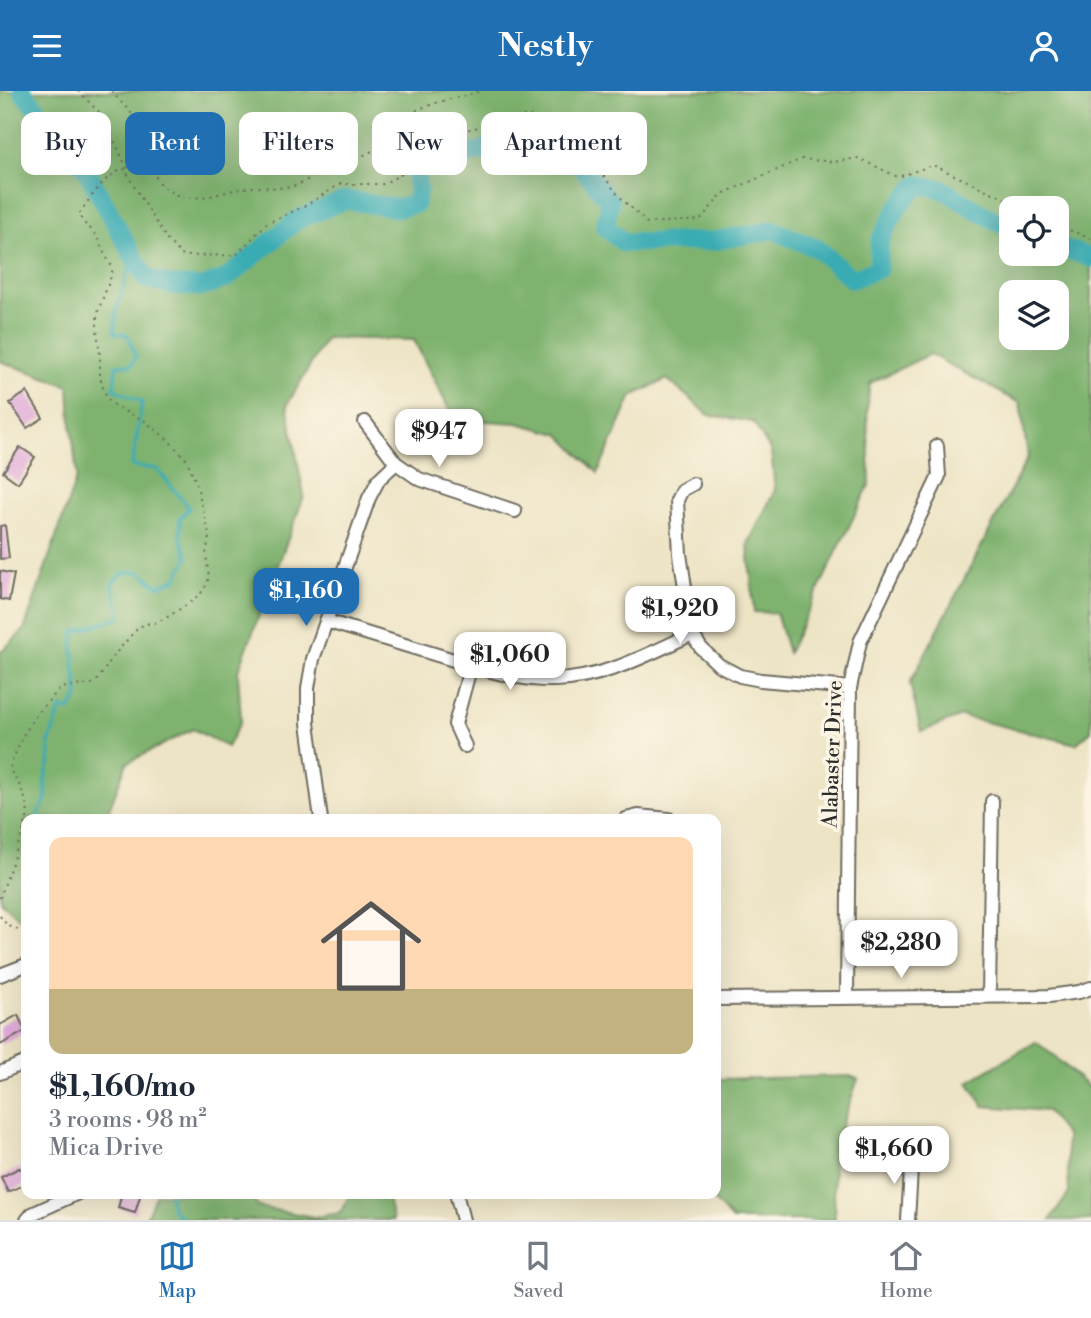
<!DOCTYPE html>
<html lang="en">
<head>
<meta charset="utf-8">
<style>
  :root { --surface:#fff; --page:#f6f6f7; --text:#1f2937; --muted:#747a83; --line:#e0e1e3; --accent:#1f6fb2 }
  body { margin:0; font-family:"Libre Bodoni",serif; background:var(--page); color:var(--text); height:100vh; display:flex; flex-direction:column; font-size:26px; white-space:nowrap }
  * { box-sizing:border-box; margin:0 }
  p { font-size:23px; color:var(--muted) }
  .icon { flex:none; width:38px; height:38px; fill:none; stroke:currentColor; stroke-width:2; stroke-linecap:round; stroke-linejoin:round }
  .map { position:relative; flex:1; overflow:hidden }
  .panel { position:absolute; left:21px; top:723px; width:700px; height:385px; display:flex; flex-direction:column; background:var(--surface); border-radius:14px; box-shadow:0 7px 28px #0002 }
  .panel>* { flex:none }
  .guide { position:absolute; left:21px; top:21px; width:700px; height:63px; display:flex; gap:14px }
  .controls { position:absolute; left:999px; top:105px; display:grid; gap:14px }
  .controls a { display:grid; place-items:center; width:70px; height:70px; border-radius:14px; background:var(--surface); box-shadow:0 7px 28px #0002; font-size:35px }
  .price { position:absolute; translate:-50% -60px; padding:0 16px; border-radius:14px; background:#fff; color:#222; font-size:23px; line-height:46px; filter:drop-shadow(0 2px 4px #0008) }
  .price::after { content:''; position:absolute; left:50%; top:42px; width:21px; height:16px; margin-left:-10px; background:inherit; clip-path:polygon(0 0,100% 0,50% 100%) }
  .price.on { background:var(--accent); color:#fff }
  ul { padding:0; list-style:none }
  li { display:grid; align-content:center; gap:14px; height:371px; padding:0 28px }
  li+li { border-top:2px solid var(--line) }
  li span { display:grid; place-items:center; height:217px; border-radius:14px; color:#555 }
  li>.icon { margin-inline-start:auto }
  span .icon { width:126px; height:126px; fill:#fffc; stroke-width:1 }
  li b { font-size:30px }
  .tag { padding:0 24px; border-radius:14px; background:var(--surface); box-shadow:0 7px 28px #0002; font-size:24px; line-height:63px }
  .tag.on { background:var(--accent); color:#fff }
  header { display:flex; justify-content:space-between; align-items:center; height:91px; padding:0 28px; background:var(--accent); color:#fff; font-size:32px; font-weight:700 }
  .tabs { display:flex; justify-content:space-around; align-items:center; height:98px; border-top:2px solid var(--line); background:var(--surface); font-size:19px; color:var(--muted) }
  .tabs a { display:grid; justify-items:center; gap:4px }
  .tabs .on { color:var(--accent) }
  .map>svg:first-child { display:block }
  .forest { fill:#7eb26e; stroke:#546e4c; stroke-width:2; fill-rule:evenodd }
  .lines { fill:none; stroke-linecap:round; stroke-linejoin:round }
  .stream { stroke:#39abb3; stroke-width:3.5 }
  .river { stroke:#39abb3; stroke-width:19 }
  .building { fill:#e0abd9 }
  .minor-casing { stroke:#6f6c61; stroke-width:16 }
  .path { stroke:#6f6c61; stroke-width:2; stroke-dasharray:2 5; stroke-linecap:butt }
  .minor { stroke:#fff; stroke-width:12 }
  .labels { text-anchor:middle; stroke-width:7; stroke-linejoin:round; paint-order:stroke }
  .street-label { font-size:21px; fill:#2b2b2b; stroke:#fcf5e5 }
</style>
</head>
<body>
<header><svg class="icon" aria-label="menu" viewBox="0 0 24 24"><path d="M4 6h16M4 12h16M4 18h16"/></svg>Nestly<svg class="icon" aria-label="person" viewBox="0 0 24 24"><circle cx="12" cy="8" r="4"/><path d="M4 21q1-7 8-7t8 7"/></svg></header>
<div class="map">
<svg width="1091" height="1129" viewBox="0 0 1091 1129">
  <rect width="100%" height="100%" fill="#fcf5e5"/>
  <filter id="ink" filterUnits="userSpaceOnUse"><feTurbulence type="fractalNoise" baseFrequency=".0143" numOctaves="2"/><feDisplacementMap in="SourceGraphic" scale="14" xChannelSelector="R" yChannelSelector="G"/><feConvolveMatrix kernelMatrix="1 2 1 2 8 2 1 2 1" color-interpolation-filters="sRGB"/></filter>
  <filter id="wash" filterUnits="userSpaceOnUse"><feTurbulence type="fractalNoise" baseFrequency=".00686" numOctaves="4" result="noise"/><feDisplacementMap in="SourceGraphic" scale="28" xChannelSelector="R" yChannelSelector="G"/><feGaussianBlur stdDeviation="1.57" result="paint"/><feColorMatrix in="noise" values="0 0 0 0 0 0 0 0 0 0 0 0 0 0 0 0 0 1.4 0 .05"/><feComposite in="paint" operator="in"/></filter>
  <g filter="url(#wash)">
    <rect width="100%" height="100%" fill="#ede4c5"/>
    <g class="forest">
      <path d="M 0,0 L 1091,0 L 1091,640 L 1076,653 L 961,625 L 921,641 L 910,592 L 1028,366 L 1020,312 L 930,263 L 870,292 L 867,319 L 870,392 L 788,562 L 776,522 L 754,521 L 748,453 L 775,399 L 771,360 L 753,331 L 709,324 L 667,288 L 632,305 L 598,382 L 559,343 L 517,332 L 454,328 L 414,249 L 326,247 L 287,314 L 304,405 L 238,581 L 241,630 L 227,656 L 193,638 L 127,672 L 105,728 L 26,728 L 26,833 L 0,810 L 0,562 L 24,539 L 77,385 L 71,332 L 69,295 L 0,270 ZM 1057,117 L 1057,163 L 1012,163 L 1012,117 ZM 1057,201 L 1057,247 L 1012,247 L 1012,201 Z"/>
      <polygon points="1036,951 1055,966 1087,995 1091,997 1091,1129 1050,1129 1069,1102 1066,1045 1047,1020 984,1015 968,991"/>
      <polygon points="850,985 858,988 833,1059 835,1129 732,1129 708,1103 716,1102 716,988"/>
      <polygon points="156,1103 249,1103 258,1116 314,1126 340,1122 350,1103 387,1103 393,1129 145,1129"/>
    </g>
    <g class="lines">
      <g class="stream">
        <polyline points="39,728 38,723 46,708 45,689 50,669 49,652 61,617 69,620 78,606 73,559 74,541 121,526 112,492 123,482 140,481 158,495 176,488 188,466 181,448 180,427 189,417 157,378 132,375 142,311 114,298 116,274 131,274 136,266 128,244 114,242 117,216 133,165"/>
        <polyline points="169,1102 172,1118 184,1129"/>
      </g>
      <g class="river">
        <polyline points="22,0 84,75 133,165 147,188 170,194 203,196 227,187 297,129 345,109 398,117 415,113 418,100 416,84 426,58 458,67 487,58 510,40 530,46 583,77 610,111 605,136 624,152 714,150 773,139 818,158 852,188 878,178 880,149 898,116 918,94 942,98 979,121 1012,138"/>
        <polyline points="1057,155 1091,167"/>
      </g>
    </g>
    <g id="blocks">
      <g class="building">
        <polygon points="27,301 43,327 27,337 10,312"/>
        <polygon points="20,356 35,366 18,392 3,381"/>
        <polygon points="5,434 9,467 0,468 0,435"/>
        <polygon points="0,480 14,483 9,510 0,508"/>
        <polygon points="18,924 25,940 0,954 0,934"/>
        <polygon points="26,1075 26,1093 8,1101 1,1086 19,1077 20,1078"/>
        <polygon points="122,1102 141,1102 135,1122 118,1117"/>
      </g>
    </g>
  </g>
  <g filter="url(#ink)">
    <use href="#blocks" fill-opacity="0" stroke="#6f6c61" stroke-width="2"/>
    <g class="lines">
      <g class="minor-casing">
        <g id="minor">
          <polyline points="365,331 396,372 419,388 515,420"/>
          <polyline points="693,393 682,399 677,409 680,463 692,543 701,557 719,574 740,585 761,589 850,597"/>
          <path d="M 326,530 C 365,542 405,554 444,566 C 480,577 517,590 555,589 C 603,588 649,563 692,543"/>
          <polyline points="465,655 455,633 471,574"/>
          <polyline points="321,728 308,632 308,597 313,568 369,407 379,388 396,372"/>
          <polyline points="626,728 638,725 669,728"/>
          <polyline points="0,884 26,874"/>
          <polyline points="989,905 992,710"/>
          <polyline points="847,906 850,597 860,551 939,385 937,355"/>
          <polyline points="716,908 1049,905 1079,901 1091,897"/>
          <polyline points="0,982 26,971"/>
          <polyline points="456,1102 463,1129"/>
          <polyline points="27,1129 32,1123 78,1102"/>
          <polyline points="908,1129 912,1063"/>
        </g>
      </g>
      <g class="path">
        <polyline points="78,0 102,24 127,77 128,85 167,149 183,165 236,164 267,132 305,115 340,93 383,93 409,79 420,50 528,24 573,45 619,105 647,132 700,129 722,103 802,68 834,71 858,67 898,86 933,74 1025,117"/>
        <path d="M 112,0 C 121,13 135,23 142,37 C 150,56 147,82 164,96 C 190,119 223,98 252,96 C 266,95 281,99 294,95 C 306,91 316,82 327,77 C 342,71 358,68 372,60 C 388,52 392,32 409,23 C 431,11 457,7 481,0"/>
        <polyline points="1057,134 1091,148"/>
        <path d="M 27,728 L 28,715 L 20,695 L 10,679 L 11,672 L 24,643 L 38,621 L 58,600 L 67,595 L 89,594 L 96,591 L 115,563 L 134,541 L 144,533 L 154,532 L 166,527 L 191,511 L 204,499 L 209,487 L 206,463 L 209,447 L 208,438 L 196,391 L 187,369 L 168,349 L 145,330 L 122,319 L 110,311 L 104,300 L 100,286 L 100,265 L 97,238 L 97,223 L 112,183 L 112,176 L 102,158 L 99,148 L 94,141 L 84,132 L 79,124 C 85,113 102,90 112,84 C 123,76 138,76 151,74"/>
        <polyline points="0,807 26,731"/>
        <path d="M 0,825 C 7,836 14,838 26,841"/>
      </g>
      <use href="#minor" class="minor"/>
    </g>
  </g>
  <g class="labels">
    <g class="street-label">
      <text transform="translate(832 663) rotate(-88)" y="7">Alabaster Drive</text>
    </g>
  </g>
</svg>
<div class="controls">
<a><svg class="icon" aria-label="locate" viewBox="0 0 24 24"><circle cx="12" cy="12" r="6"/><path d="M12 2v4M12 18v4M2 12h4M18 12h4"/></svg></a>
<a><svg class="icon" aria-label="layers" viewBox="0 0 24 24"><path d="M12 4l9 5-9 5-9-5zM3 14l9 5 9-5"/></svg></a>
</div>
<b class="price" style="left:439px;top:378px">$947</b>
<b class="price on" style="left:306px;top:537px">$1,160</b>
<b class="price" style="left:680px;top:555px">$1,920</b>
<b class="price" style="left:510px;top:601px">$1,060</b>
<b class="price" style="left:901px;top:889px">$2,280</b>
<b class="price" style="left:894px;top:1095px">$1,660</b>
<div class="guide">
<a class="tag">Buy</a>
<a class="tag on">Rent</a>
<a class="tag">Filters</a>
<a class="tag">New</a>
<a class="tag">Apartment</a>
</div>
<section class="panel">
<ul>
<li><span style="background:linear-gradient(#ffd9b3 70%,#c2b280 0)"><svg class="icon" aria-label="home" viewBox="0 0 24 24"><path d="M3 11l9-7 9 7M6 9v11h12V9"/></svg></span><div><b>$1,160/mo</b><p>3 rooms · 98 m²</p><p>Mica Drive</p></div></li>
</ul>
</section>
</div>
<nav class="tabs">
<a class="on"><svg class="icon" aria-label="map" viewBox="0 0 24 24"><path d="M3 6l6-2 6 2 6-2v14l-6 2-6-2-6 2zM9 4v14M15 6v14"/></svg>Map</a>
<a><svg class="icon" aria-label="saved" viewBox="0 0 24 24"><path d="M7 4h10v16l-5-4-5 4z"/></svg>Saved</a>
<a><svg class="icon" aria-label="home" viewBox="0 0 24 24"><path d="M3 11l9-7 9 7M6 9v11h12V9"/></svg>Home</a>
</nav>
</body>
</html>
